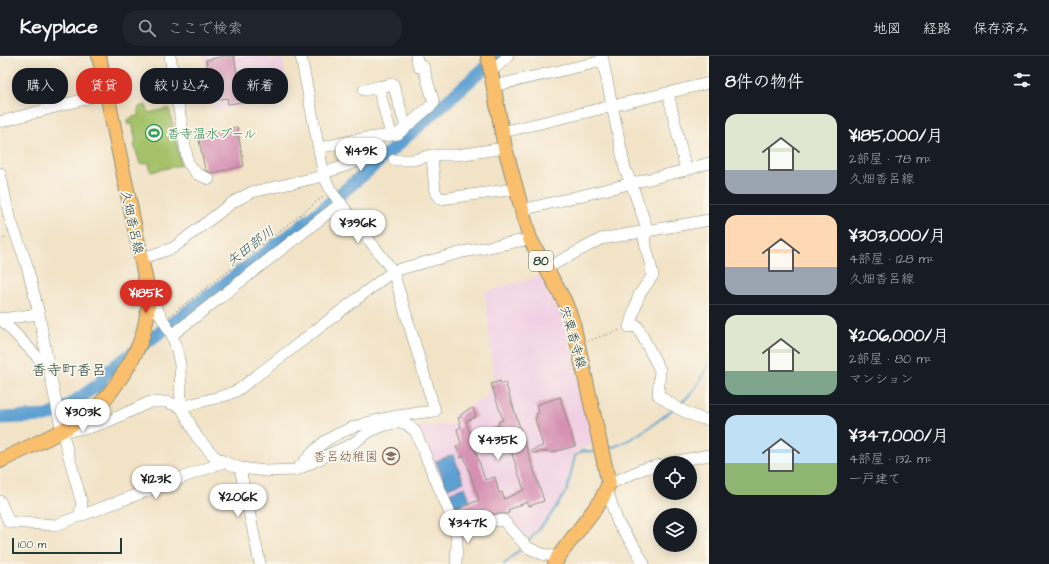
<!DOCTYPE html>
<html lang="ja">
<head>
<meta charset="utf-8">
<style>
  :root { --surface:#171b24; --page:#20242c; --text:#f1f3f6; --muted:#9ea1a6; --line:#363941; --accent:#d93025 }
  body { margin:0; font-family:"Architects Daughter","Klee One",sans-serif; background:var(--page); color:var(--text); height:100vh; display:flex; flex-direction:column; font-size:15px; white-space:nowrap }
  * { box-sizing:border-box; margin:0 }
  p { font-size:13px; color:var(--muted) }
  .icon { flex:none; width:22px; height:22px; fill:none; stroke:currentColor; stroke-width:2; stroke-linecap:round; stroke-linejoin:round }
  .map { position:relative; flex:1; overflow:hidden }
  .details { display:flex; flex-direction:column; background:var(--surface); width:340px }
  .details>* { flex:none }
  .top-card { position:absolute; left:12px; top:12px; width:380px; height:36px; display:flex; gap:8px }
  .fabs { position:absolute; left:653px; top:400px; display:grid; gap:8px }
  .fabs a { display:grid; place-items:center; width:44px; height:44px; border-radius:50%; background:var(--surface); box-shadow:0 2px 10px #0003; font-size:20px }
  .scale { position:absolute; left:12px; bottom:10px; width:110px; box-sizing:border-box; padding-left:4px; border:2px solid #1f3d34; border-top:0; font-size:11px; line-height:14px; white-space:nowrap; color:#1f3d34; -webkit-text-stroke:3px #fbf7ec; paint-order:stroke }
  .price { position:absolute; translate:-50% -34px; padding:0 9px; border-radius:14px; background:#fff; color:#222; font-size:13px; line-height:26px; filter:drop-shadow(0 1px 2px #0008) }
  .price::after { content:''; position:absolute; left:50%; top:24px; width:12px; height:9px; margin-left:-6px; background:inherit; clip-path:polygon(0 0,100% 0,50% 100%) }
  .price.current { background:var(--accent); color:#fff }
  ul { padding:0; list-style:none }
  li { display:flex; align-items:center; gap:12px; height:100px; padding:0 16px }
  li+li { border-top:1px solid var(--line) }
  li span { display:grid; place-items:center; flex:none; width:112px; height:80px; border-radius:12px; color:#555 }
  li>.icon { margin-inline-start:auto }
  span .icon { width:48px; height:48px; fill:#fffc; stroke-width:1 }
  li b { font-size:17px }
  h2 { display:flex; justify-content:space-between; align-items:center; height:48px; padding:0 16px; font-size:17px }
  .pill { padding:0 14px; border-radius:16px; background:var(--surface); box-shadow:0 2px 10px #0003; font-size:14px; line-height:36px }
  .pill.current { background:var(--accent); color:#fff }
  header { display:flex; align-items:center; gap:24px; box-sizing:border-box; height:56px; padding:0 20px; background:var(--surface); border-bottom:1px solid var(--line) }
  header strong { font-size:19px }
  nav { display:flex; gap:22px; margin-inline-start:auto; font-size:14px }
  .search { width:280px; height:36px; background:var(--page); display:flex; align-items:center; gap:10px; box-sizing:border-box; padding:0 14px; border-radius:16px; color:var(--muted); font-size:15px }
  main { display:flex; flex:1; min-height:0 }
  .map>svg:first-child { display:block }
  .built { fill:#f1d0e4 }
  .green { fill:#a5c26a; stroke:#62804f }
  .water { fill:#5ea0d2; stroke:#3e6e83 }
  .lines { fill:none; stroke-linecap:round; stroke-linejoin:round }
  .stream { stroke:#5ea0d2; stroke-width:2 }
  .river { stroke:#5ea0d2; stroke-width:13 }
  .building { fill:#d590b2 }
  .minor-casing { stroke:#88907e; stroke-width:12 }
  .major-casing { stroke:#88907e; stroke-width:16 }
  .path { stroke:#88907e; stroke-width:1.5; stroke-dasharray:1 3; stroke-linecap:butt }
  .minor { stroke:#fff; stroke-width:11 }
  .major { stroke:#f9bf6d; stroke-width:14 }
  .labels { text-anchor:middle; stroke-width:3.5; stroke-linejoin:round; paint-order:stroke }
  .shield { fill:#fbf7ec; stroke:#61756b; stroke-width:1 }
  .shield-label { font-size:12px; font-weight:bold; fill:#1f3d34 }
  .leisure-label { font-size:13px; fill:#27864d; stroke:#fbf7ec; text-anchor:start }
  .street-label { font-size:13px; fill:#1f3d34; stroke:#fbf7ec }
  .education-label { font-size:13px; fill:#785e54; stroke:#fbf7ec; text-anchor:end }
  .water-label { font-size:14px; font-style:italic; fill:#325b63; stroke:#fbf7ec }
  .quarter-label { font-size:15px; fill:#1f3d34; stroke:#fbf7ec }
</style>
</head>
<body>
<header>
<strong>Keyplace</strong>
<div class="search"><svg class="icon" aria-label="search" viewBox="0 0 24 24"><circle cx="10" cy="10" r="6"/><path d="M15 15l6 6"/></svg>ここで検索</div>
<nav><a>地図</a><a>経路</a><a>保存済み</a></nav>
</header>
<main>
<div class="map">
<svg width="709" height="508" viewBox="0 0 709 508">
  <rect width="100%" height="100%" fill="#fbf7ec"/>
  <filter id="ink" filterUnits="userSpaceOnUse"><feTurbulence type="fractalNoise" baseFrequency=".025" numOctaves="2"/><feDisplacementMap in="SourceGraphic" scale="8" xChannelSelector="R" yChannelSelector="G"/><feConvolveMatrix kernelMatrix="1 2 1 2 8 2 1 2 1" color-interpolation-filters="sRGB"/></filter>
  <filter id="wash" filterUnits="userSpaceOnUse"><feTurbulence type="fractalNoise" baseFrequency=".012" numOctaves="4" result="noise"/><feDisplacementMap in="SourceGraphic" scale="16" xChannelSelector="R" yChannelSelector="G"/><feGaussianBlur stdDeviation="0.9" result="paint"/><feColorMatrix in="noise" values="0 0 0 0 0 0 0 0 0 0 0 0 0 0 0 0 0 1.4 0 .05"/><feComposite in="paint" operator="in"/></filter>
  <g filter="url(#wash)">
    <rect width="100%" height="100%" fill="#f2e3c7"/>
    <g class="built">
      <polygon points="204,0 269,0 270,5 283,3 286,26 261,28 257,38 256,48 215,55"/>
      <polygon points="541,220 553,239 563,262 595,388 581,392 571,400 567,430 552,456 527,483 506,462 472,463 462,462 455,458 417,371 453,368 455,364 453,359 486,341 491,328 494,327 485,236"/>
    </g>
    <polygon class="green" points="146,49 149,57 169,52 181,109 151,116 149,107 140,108 134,88 136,86 132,67 128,69 127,64 133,61 140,59 138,56 139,51"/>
    <g class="water">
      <polygon points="453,399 464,426 447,432 436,405"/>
      <polygon points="465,431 470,445 454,451 449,437"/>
    </g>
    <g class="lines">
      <g class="stream">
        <path d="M 680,348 C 694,337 701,323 709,307"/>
        <path d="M 607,393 C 632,386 653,369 673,353"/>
        <polyline points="527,487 551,459 567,434 575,400 582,395 594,396 597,395"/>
        <polyline points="504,508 523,491"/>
      </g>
      <polyline class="river" points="0,362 46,360 54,357 63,353 101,327 103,319 303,169 368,115 498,0"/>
    </g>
    <g id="blocks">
      <g class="building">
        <polygon points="225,0 234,0 242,46 228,48 227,42 214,44 206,4"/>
        <polygon points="237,71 244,110 212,117 205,114 198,79"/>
        <polygon points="500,325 501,328 505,326 544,445 529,450 527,446 508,454 509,457 506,458 490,458 475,456 477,460 468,461 462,459 456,454 479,444 464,400 461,402 456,391 461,388 457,373 461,371 458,362 461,361 461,359 466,355 473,352 476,361 466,365 485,424 495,421 499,437 502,436 504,443 524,434 508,385 487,392 483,376 499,369 498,366 503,364 491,328"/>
        <polygon points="560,341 575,390 550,397 548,395 533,397 532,394 543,390 535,362 537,361 536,358 539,357 536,349"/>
      </g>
    </g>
  </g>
  <g filter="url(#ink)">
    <use href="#blocks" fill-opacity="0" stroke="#88907e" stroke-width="1"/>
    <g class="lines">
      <g class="minor-casing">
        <g id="minor">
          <polyline points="170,0 188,107 197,118 209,123"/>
          <path d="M 602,0 L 625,113 L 631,127 L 648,175 L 644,182 L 653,219 L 639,239 L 629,271 L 637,270 L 660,314 L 658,339 C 673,350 690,361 709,364"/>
          <polyline points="491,16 508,0"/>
          <polyline points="493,30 603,5"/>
          <polyline points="364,34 378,31"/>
          <polyline points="668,37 686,114"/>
          <polyline points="0,66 107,37"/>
          <polyline points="503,76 709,27"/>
          <polyline points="391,78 378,31 393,28 406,71"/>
          <polyline points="319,92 354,84 398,78 434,47 423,10 419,11 416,0"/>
          <polyline points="505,92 457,99 432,99 435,136 440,143 516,133"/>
          <polyline points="394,104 413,104 432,99"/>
          <polyline points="0,117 9,160 26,206 39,258 49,313 62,375 82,448 79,460"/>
          <polyline points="324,117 356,106 354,84"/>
          <polyline points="522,154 686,114 709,107"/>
          <polyline points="140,203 173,192 233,146 252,136 324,120"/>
          <polyline points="545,213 601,183 709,164"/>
          <polyline points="149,240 172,279 177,294 180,309 181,351 197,381 214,400 224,406 240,412 267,415 296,414 352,388 369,376 383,370 394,367 405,367 415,375 455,469 457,487 456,508"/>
          <polyline points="0,262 49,313"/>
          <polyline points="1,263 39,258"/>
          <polyline points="172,279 341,147"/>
          <polyline points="62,375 88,372 109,365 150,346 167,346 181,351 227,339 238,334 393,215 463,196 530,183"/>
          <polyline points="668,407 709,399"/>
          <polyline points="240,412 260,508"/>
          <path d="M 296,414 C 305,406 317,390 327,384 C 358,364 400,359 435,355 L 393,215 L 331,135 L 324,120 L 301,0"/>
          <polyline points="609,428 643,413 660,409"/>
          <polyline points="607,434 618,467 633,489 644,508"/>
          <polyline points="0,445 9,466 56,469 224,406"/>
          <polyline points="455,469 503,464 527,491 542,498 558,501"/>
        </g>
      </g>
      <g class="major-casing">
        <g id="major">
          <polyline points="488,0 505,92 530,183 565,246 573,267 609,428 600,446 558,501 555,508"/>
          <path d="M 0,405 C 32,389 65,376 93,354 C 103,347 110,337 117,327 C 138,297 147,277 149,240 L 99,0"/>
        </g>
      </g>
      <g class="path">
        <polyline points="0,183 8,182"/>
        <polyline points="170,260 323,141"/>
        <polyline points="588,285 620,274"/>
      </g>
      <use href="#minor" class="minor"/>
      <use href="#major" class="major"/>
    </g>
  </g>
  <defs>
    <g id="stadium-ring" transform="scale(0.9)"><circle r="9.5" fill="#fbf7ec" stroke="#2e9e5b" stroke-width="1.5"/><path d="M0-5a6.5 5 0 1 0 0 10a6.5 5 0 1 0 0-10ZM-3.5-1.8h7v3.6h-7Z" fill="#2e9e5b"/></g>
    <g id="school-ring" transform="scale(0.9)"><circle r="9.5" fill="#fbf7ec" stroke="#8d6e63" stroke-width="1.5"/><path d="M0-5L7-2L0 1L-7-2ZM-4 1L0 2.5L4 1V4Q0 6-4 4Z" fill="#8d6e63"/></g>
  </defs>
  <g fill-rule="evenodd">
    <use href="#stadium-ring" x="154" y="77"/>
    <use href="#school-ring" x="391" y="400"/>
  </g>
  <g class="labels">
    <rect class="shield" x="529" y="195" width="24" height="20" rx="3"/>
    <g class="shield-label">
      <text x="541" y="209">80</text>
    </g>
    <g class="leisure-label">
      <text x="167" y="82">香寺温水プール</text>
    </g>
    <g class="street-label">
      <text transform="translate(133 166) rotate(78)" y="5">久畑香呂線</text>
      <text transform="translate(574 281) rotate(74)" y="5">宍粟香寺線</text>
    </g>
    <g class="education-label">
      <text x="378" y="405">香呂幼稚園</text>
    </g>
    <g class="water-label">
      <text transform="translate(250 190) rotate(-37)" y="5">矢田部川</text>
    </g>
    <g class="quarter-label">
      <text x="69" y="319">香寺町香呂</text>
    </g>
  </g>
</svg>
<div class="fabs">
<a><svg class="icon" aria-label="locate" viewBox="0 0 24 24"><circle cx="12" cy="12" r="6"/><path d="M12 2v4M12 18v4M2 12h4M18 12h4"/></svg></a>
<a><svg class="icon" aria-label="layers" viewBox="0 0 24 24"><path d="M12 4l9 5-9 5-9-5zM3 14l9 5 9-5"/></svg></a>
</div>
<div class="scale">100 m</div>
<b class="price" style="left:361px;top:116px">¥149K</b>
<b class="price" style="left:358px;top:188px">¥396K</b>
<b class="price current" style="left:146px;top:258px">¥185K</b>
<b class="price" style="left:83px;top:377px">¥303K</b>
<b class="price" style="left:498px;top:405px">¥435K</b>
<b class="price" style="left:156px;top:444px">¥123K</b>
<b class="price" style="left:238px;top:462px">¥206K</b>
<b class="price" style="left:468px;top:488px">¥347K</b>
<div class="top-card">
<a class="pill">購入</a>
<a class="pill current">賃貸</a>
<a class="pill">絞り込み</a>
<a class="pill">新着</a>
</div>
</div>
<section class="details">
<h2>8件の物件<svg class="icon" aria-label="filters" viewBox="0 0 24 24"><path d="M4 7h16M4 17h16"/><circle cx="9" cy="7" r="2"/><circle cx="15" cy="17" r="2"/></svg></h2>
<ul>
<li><span style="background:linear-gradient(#dfe7d0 70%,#9aa5b1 0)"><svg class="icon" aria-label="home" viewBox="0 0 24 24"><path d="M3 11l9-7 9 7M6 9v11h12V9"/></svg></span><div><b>¥185,000/月</b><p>2部屋 · 78 m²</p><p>久畑香呂線</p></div></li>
<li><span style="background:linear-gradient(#ffd9b3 65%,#9aa5b1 0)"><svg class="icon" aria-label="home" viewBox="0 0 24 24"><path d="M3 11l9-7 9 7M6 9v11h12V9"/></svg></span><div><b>¥303,000/月</b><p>4部屋 · 128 m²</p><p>久畑香呂線</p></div></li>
<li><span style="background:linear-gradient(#dfe7d0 70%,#7fa58c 0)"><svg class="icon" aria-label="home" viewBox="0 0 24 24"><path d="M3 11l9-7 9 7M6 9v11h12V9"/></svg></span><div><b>¥206,000/月</b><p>2部屋 · 80 m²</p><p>マンション</p></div></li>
<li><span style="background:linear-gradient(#bfe0f5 60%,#8fb573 0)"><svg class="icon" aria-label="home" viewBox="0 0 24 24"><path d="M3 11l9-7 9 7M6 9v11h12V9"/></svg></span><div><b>¥347,000/月</b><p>4部屋 · 132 m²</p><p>一戸建て</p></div></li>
</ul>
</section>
</main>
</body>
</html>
